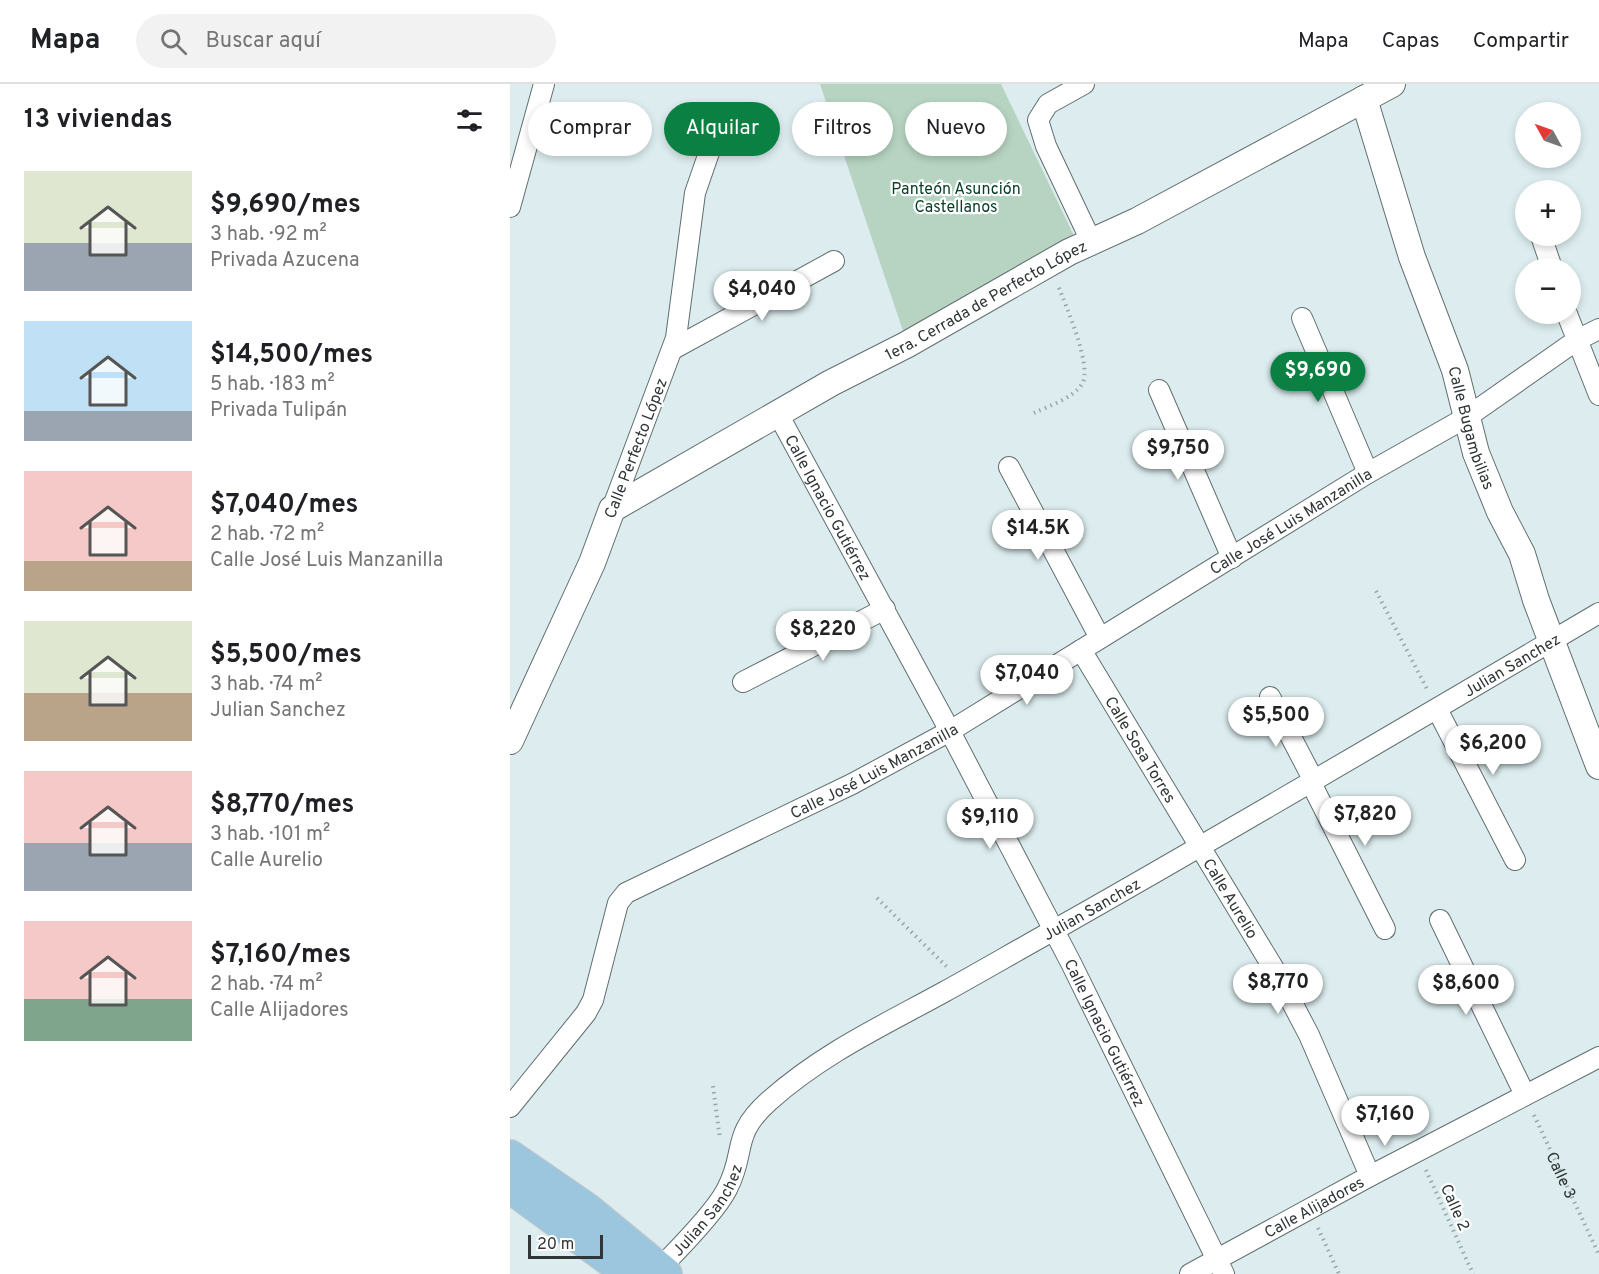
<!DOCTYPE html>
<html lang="es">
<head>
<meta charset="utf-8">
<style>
  :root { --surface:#fff; --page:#f2f2f2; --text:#202124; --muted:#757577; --line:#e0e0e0; --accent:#0b8043 }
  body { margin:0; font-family:Overpass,sans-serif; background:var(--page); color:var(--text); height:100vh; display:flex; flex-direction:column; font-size:22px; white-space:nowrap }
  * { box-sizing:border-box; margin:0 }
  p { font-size:20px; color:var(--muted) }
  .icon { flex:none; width:33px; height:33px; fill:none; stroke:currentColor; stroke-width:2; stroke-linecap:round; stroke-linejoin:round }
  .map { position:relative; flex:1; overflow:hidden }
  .side { display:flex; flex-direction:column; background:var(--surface); width:510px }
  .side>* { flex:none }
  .banner { position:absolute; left:18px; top:18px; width:570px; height:54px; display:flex; gap:12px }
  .needle { width:39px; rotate:310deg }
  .tools { position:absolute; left:1005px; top:18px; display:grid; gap:12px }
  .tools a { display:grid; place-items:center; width:66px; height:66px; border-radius:50%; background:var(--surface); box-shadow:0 3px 9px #0003; font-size:30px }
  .scale { position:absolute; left:18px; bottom:15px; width:75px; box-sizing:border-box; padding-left:6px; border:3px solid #303637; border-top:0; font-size:16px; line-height:21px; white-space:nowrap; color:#303637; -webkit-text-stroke:4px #fff; paint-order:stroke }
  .price { position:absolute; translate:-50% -51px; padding:0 14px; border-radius:21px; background:#fff; color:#222; font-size:20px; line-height:39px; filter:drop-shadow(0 2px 3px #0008) }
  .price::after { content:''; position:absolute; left:50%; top:36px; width:18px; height:14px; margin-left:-9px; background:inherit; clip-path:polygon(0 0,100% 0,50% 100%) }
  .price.active { background:var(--accent); color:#fff }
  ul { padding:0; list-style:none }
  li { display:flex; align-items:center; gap:18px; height:150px; padding:0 24px }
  li span { display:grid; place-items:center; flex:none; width:168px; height:120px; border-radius:0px; color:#555 }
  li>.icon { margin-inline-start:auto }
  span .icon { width:72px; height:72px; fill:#fffc; stroke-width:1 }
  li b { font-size:26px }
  h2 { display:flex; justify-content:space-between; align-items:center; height:72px; padding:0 24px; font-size:26px }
  .chip { padding:0 21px; border-radius:27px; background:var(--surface); box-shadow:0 3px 9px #0003; font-size:21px; line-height:54px }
  .chip.active { background:var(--accent); color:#fff }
  header { display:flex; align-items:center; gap:36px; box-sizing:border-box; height:84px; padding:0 30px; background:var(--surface); border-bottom:2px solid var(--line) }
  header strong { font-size:28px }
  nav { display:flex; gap:33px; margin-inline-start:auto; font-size:21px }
  .search { width:420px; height:54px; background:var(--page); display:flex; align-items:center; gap:15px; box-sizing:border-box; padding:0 21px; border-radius:33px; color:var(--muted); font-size:22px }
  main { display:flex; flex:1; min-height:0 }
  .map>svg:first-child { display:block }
  .green { fill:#b7d4c2 }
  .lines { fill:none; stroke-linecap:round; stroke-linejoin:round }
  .minor-casing { stroke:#606e70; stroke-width:22 }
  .tertiary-casing { stroke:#606e70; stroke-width:28 }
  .primary-casing { stroke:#c9cbcb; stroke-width:34 }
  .path { stroke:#9aa6a8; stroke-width:4; stroke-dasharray:1.5 4.5; stroke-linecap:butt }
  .minor { stroke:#fff; stroke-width:20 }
  .tertiary { stroke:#fff; stroke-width:26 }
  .primary { stroke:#9cc6de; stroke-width:32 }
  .labels { text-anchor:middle; stroke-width:4.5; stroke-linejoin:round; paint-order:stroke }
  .park-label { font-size:16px; fill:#073d26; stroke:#fff }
  .street-label { font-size:16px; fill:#303637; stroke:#fff }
</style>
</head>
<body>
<header>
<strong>Mapa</strong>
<div class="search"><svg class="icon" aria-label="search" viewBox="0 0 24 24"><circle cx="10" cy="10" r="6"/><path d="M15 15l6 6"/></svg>Buscar aquí</div>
<nav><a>Mapa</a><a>Capas</a><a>Compartir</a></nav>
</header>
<main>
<section class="side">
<h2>13 viviendas<svg class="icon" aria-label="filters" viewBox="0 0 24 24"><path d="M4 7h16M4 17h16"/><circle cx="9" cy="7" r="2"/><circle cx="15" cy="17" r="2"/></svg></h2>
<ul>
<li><span style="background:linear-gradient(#dfe7d0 60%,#9aa5b1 0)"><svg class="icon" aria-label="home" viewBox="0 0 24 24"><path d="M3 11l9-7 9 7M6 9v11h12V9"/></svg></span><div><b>$9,690/mes</b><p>3 hab. · 92 m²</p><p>Privada Azucena</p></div></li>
<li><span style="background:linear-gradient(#bfe0f5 75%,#9aa5b1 0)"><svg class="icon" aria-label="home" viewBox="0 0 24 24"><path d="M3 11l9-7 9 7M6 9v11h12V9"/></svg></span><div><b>$14,500/mes</b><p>5 hab. · 183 m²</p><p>Privada Tulipán</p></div></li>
<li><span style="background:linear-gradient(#f6c9c9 75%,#b9a48a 0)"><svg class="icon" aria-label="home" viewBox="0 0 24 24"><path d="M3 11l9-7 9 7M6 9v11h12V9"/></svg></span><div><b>$7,040/mes</b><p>2 hab. · 72 m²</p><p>Calle José Luis Manzanilla</p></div></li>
<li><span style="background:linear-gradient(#dfe7d0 60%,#b9a48a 0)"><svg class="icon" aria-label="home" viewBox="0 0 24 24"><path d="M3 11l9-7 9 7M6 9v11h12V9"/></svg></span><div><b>$5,500/mes</b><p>3 hab. · 74 m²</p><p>Julian Sanchez</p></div></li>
<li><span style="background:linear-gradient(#f6c9c9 60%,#9aa5b1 0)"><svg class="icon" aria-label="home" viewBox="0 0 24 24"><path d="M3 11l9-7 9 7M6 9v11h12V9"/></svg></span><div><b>$8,770/mes</b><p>3 hab. · 101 m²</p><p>Calle Aurelio</p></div></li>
<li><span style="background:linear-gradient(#f6c9c9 65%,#7fa58c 0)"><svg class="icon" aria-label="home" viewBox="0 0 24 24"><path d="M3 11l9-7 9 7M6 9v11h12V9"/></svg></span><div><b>$7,160/mes</b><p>2 hab. · 74 m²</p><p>Calle Alijadores</p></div></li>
</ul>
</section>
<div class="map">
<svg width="1089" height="1190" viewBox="0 0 1089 1190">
  <rect width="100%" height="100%" fill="#ddedef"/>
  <polygon class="green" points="310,0 491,0 567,158 396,256"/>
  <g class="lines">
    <g class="minor-casing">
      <g id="minor">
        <polyline points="574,0 538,20 528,36 536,62 581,157"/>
        <polyline points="0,123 34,0"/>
        <polyline points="1031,152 1042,184"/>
        <polyline points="1057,230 1089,311"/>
        <polyline points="792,234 858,389"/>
        <polyline points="163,265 324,177"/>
        <polyline points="649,306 722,474"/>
        <path id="s2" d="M 268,330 L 434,636 L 561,879 L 714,1190"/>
        <polyline points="499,383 590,554"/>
        <polyline points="102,425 166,254 185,109 203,57"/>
        <path id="s3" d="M 571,566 L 767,890 L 799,951 L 860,1092"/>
        <polyline points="233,598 375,525"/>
        <polyline points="760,613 804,697"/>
        <polyline points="927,625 1005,776"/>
        <polyline points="801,699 875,845"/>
        <polyline points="930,836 1015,1011"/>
        <path id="s4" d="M 0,1023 L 76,929 L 83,916 L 108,819 L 116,809 L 342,700 L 440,647 L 858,389 L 957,333 L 1067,256 L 1089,245"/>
        <path id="s5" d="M 144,1190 C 163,1171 206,1127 217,1105 C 237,1067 220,1052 259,1017 C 313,969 372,942 434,908 C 474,886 513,863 553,841 C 733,739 911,634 1089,529"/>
        <path id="s6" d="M 680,1190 L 860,1092 L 1089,973"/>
      </g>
    </g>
    <g class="tertiary-casing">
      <g id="tertiary">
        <path id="s7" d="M 854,15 L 902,173 L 945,286 L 966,369 L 990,428 L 1012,470 L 1026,516 L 1089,682"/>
        <path id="s8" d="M 0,657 L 82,479 L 102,425 L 321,299 L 396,261 L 559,168 L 627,137 L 882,0"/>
      </g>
    </g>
    <g class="primary-casing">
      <g id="primary">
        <polyline points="0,1072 77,1125 156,1190"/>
        <polyline points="0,1103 119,1190"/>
      </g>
    </g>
    <g class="path">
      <path d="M 524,329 C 539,322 563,314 572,300 C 583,282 555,221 548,201"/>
      <polyline points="866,507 917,605"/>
      <polyline points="367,814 437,883"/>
      <polyline points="203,1002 210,1055"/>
      <path id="s1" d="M 1024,1031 L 1089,1171"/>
      <polyline points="916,1086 963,1190"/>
      <polyline points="808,1144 829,1190"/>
    </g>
    <use href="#minor" class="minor"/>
    <use href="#tertiary" class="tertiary"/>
    <use href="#primary" class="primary"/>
  </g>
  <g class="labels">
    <g class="park-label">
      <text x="446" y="110">Panteón Asunción<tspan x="446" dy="18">Castellanos</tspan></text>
    </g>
    <g class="street-label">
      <text dy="6" stroke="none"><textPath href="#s8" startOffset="682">1era. Cerrada de Perfecto López</textPath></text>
      <text dy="6" stroke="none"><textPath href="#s7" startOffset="346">Calle Bugambilias</textPath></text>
      <text transform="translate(125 364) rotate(-69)" y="6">Calle Perfecto López</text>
      <text dy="6" stroke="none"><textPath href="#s2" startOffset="106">Calle Ignacio Gutiérrez</textPath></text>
      <text dy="6" stroke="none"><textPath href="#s4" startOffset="1011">Calle José Luis Manzanilla</textPath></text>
      <text dy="6" stroke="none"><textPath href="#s5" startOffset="1074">Julian Sanchez</textPath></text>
      <text dy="6" stroke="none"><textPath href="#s3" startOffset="116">Calle Sosa Torres</textPath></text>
      <text dy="6" stroke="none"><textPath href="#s4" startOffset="525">Calle José Luis Manzanilla</textPath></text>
      <text dy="6" stroke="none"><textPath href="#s3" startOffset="290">Calle Aurelio</textPath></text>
      <text dy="6" stroke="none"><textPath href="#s5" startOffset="588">Julian Sanchez</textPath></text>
      <text dy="6" stroke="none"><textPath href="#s2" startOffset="700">Calle Ignacio Gutiérrez</textPath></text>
      <text dy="6" stroke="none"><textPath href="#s1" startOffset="66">Calle 3</textPath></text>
      <text dy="6" stroke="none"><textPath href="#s5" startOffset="84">Julian Sanchez</textPath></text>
      <text dy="6" stroke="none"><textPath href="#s6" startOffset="141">Calle Alijadores</textPath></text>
      <text transform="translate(946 1123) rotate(66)" y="6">Calle 2</text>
    </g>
  </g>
</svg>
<div class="tools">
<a><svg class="needle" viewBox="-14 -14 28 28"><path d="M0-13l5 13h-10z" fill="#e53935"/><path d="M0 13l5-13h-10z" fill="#757577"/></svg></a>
<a>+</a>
<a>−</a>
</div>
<div class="scale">20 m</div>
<b class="price" style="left:252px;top:238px">$4,040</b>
<b class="price active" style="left:808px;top:319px">$9,690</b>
<b class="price" style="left:668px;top:397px">$9,750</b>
<b class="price" style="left:528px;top:477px">$14.5K</b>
<b class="price" style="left:313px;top:578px">$8,220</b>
<b class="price" style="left:517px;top:622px">$7,040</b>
<b class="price" style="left:766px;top:664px">$5,500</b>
<b class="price" style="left:983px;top:692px">$6,200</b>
<b class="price" style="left:855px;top:763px">$7,820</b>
<b class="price" style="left:480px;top:766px">$9,110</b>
<b class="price" style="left:768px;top:931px">$8,770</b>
<b class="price" style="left:956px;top:932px">$8,600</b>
<b class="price" style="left:875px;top:1063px">$7,160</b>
<div class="banner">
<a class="chip">Comprar</a>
<a class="chip active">Alquilar</a>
<a class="chip">Filtros</a>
<a class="chip">Nuevo</a>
</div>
</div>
</main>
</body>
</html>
